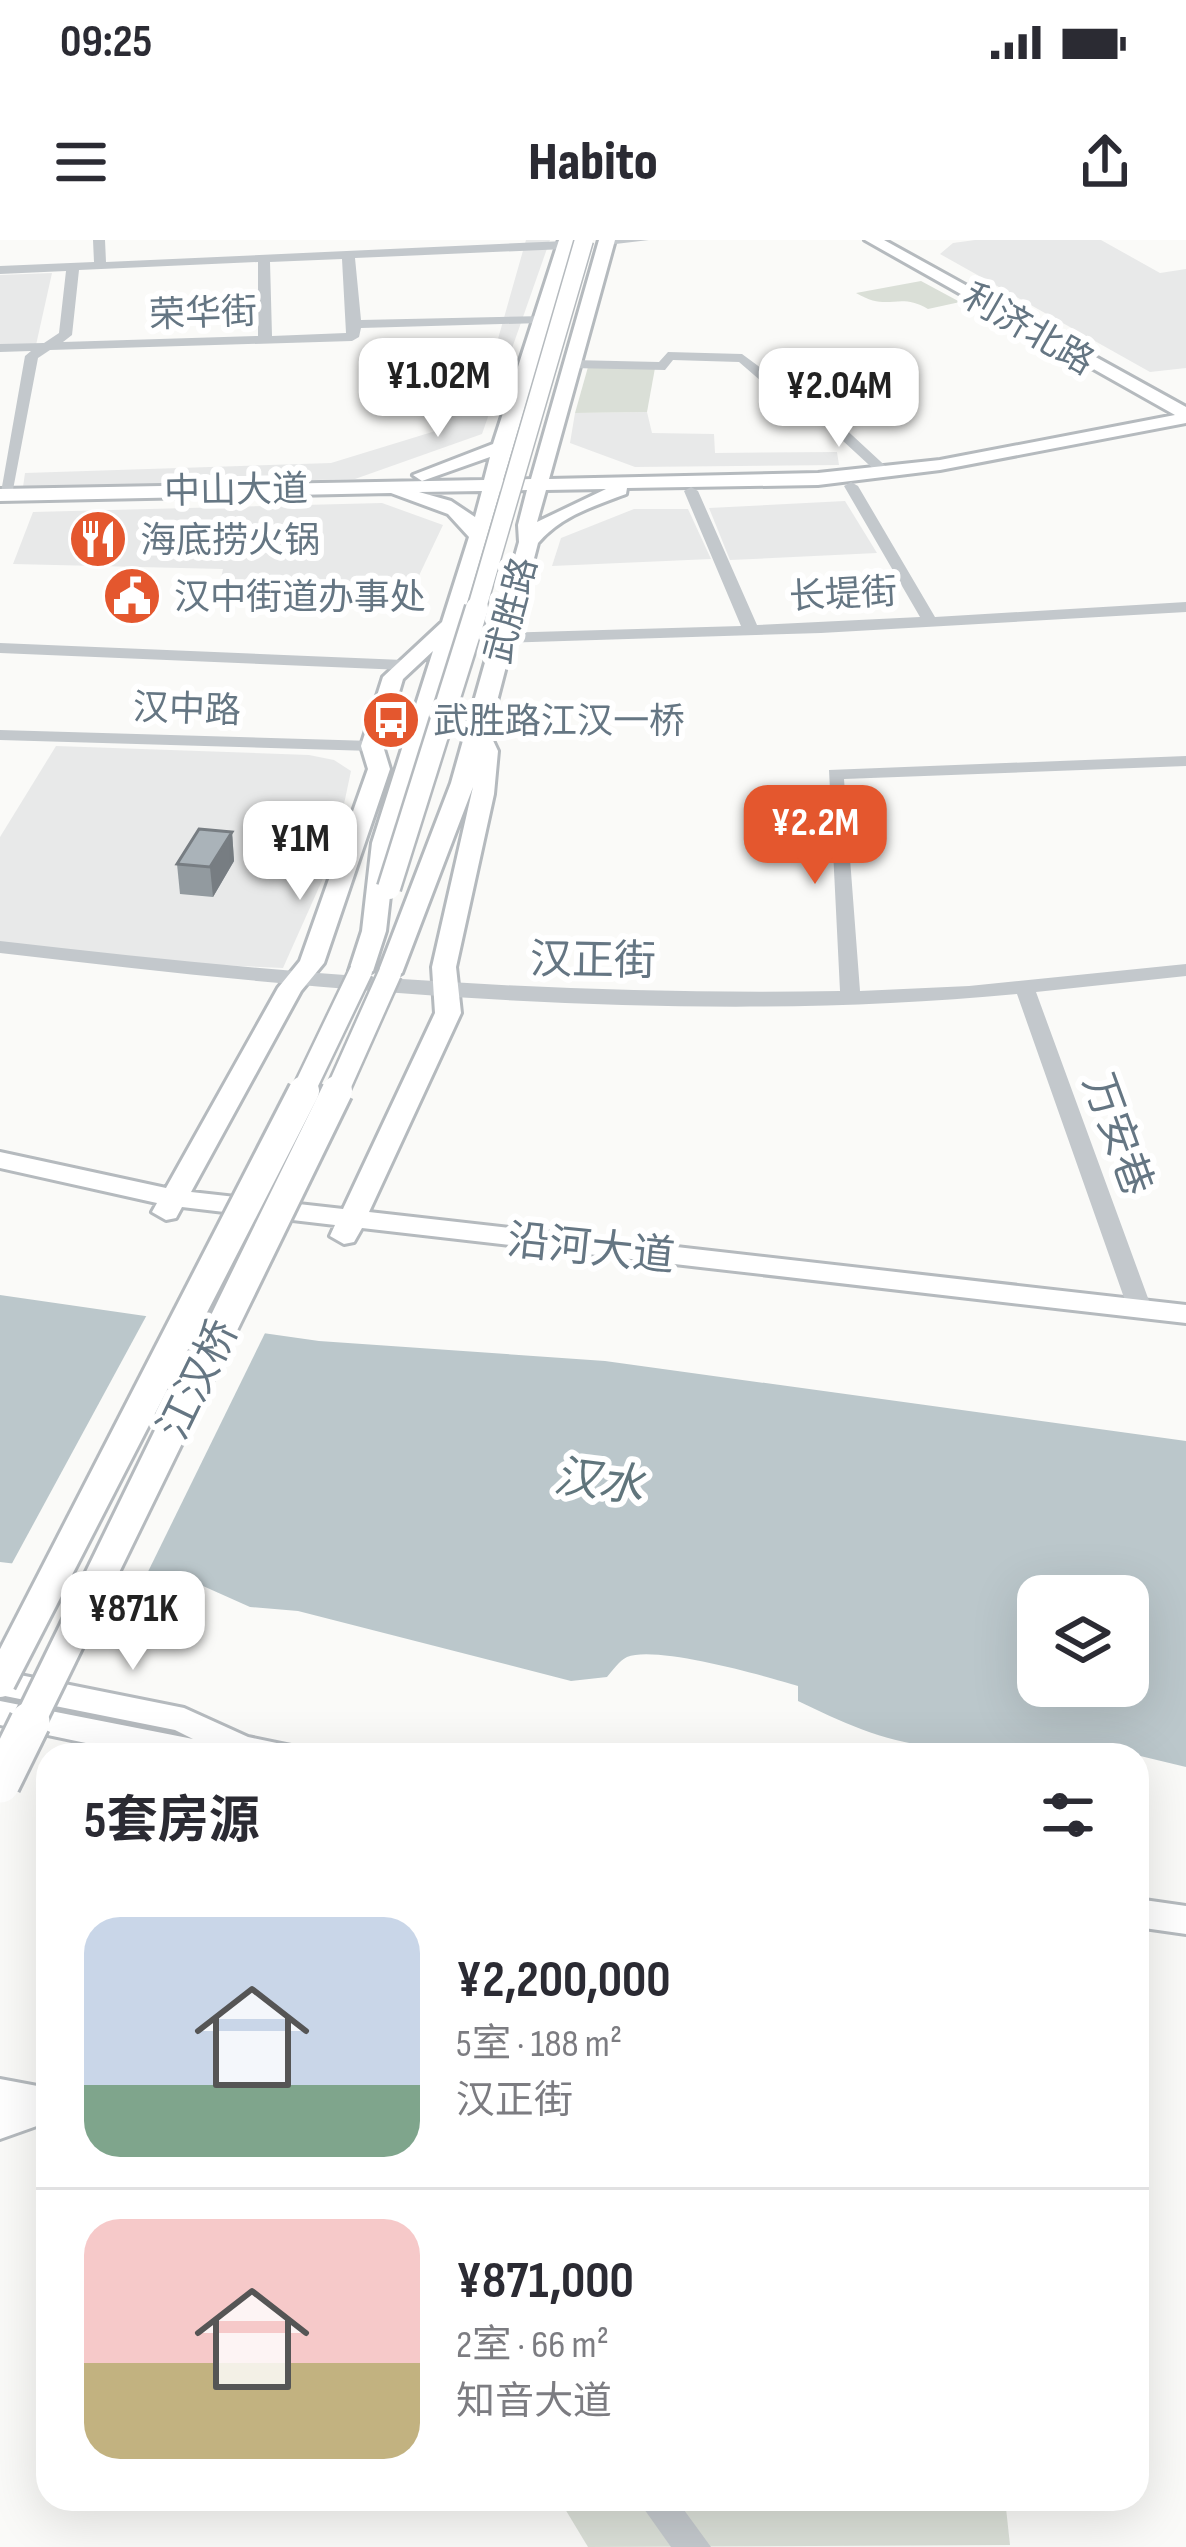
<!DOCTYPE html>
<html lang="zh">
<head>
<meta charset="utf-8">
<style>
  :root { --surface:#fff; --page:#f2f2f3; --text:#2b2b33; --muted:#7c7c81; --line:#e1e1e2; --accent:#e4572e }
  body { margin:0; font-family:"Sofia Sans Condensed","Noto Sans SC",sans-serif; background:var(--page); color:var(--text); height:100vh; display:flex; flex-direction:column; font-size:45px; white-space:nowrap }
  * { box-sizing:border-box; margin:0 }
  p { font-size:39px; color:var(--muted) }
  .icon { flex:none; width:66px; height:66px; fill:none; stroke:currentColor; stroke-width:2; stroke-linecap:round; stroke-linejoin:round }
  .map { position:relative; flex:1; overflow:hidden }
  .drawer { position:absolute; left:36px; top:1503px; width:1113px; height:768px; display:flex; flex-direction:column; background:var(--surface); border-radius:36px; box-shadow:0 12px 48px #0002 }
  .drawer>* { flex:none }
  .fabs { position:absolute; left:1017px; top:1335px; display:grid; gap:24px }
  .fabs a { display:grid; place-items:center; width:132px; height:132px; border-radius:24px; background:var(--surface); box-shadow:0 12px 48px #0002; font-size:60px }
  .price { position:absolute; translate:-50% -102px; padding:0 27px; border-radius:24px; background:#fff; color:#222; font-size:39px; line-height:78px; filter:drop-shadow(0 3px 6px #0008) }
  .price::after { content:''; position:absolute; left:50%; top:72px; width:36px; height:27px; margin-left:-18px; background:inherit; clip-path:polygon(0 0,100% 0,50% 100%) }
  .price.selected { background:var(--accent); color:#fff }
  ul { padding:0; list-style:none }
  li { display:flex; align-items:center; gap:36px; height:300px; padding:0 48px }
  li+li { border-top:3px solid var(--line) }
  li span { display:grid; place-items:center; flex:none; width:336px; height:240px; border-radius:36px; color:#555 }
  li>.icon { margin-inline-start:auto }
  span .icon { width:144px; height:144px; fill:#fffc; stroke-width:1 }
  li b { font-size:51px }
  h2 { display:flex; justify-content:space-between; align-items:center; height:144px; padding:0 48px; font-size:51px }
  .status { display:flex; justify-content:space-between; align-items:center; height:84px; padding:0 60px; background:var(--surface); direction:ltr }
  .status svg { height:33px; fill:currentColor }
  header { display:flex; justify-content:space-between; align-items:center; height:156px; padding:0 48px; background:var(--surface); font-size:54px; font-weight:800 }
  .map>svg:first-child { display:block }
  .built { fill:#e8e9e9 }
  .green { fill:#dadfd7 }
  .water { fill:#bbc7cb; fill-rule:evenodd }
  .pier { fill:#fafaf8 }
  .lines { fill:none; stroke-linecap:round; stroke-linejoin:round }
  .major-casing { stroke:#b5babe; stroke-width:6 }
  .minor { fill:#c3c8cc; fill-rule:evenodd }
  .major { fill:#fff; fill-rule:evenodd }
  .major-bridge-far3-casing { stroke:#b5babe; stroke-width:21; stroke-linecap:butt }
  .major-bridge-far2-casing { stroke:#b5babe; stroke-width:27; stroke-linecap:butt }
  .major-bridge-far1-casing { stroke:#b5babe; stroke-width:36; stroke-linecap:butt }
  .major-bridge-casing { stroke:#b5babe; stroke-width:45; stroke-linecap:butt }
  .major-bridge-far3 { stroke:#fff; stroke-width:18 }
  .major-bridge-far2 { stroke:#fff; stroke-width:22 }
  .major-bridge-far1 { stroke:#fff; stroke-width:30 }
  .major-bridge { stroke:#fff; stroke-width:39 }
  .wall { fill:#929a9f }
  .shaded-wall { fill:#777d82 }
  .building { fill:#aab3b9; stroke:#777d82; stroke-width:3 }
  .labels { text-anchor:middle; stroke-width:12; stroke-linejoin:round; paint-order:stroke }
  .far-street-label { font-size:36px; fill:#657683; stroke:#fff }
  .far-poi-label { font-size:36px; fill:#657683; stroke:#fff; text-anchor:start }
  .street-label { font-size:42px; fill:#657683; stroke:#fff }
  .water-label { font-size:45px; font-style:italic; fill:#60757c; stroke:#fff }
</style>
</head>
<body>
<div class="status"><b>09:25</b><svg viewBox="0 0 49 12"><path d="M0 12V9h3v3zM5 12V6h3v6zM10 12V3h3v9zM15 12V0h3v12zM26 1h20v11H26zM47 4h2v5h-2z"/></svg></div>
<header><svg class="icon" aria-label="menu" viewBox="0 0 24 24"><path d="M4 6h16M4 12h16M4 18h16"/></svg>Habito<svg class="icon" aria-label="share" viewBox="0 0 24 24"><path d="M12 15V3M7 8l5-5 5 5M5 13v7h14v-7"/></svg></header>
<div class="map">
<svg width="1186" height="2307" viewBox="0 0 1186 2307">
  <rect width="100%" height="100%" fill="#fafaf8"/>
  <g class="built">
    <polygon points="526,0 550,0 482,194 355,239 23,247 25,233 331,223 442,189 456,160 444,114 494,113"/>
    <polygon points="975,0 1101,0 1160,33 1186,29 1186,128 1150,132 940,14 953,3"/>
    <polygon points="52,33 36,105 0,106 0,35"/>
    <polygon points="647,172 652,193 714,194 715,213 837,212 839,225 635,227 570,203 575,173"/>
    <polygon points="845,261 877,313 730,320 709,268"/>
    <polygon points="382,263 443,285 406,363 217,356 223,329 13,324 33,272"/>
    <polygon points="634,269 688,269 711,319 552,326 561,298"/>
    <polygon points="56,506 309,515 334,520 351,531 333,616 283,728 176,723 0,703 0,597"/>
  </g>
  <g class="green">
    <path d="M 921,41 L 960,62 L 928,69 C 897,51 890,73 856,53 Z"/>
    <polygon points="588,127 655,128 647,172 575,173"/>
    <polygon points="559,2259 1005,2259 1010,2305 588,2307"/>
  </g>
  <path class="water" d="M 0,1055 L 319,1101 L 605,1121 L 1186,1201 L 1186,1527 L 1132,1514 L 1023,1515 C 994,1502 961,1508 931,1506 C 883,1502 840,1481 798,1461 L 798,1446 C 765,1436 656,1405 627,1417 C 619,1421 613,1430 607,1437 L 571,1441 L 298,1371 L 250,1367 L 203,1346 L 0,1322 ZM 1038,1356 L 1128,1356 L 1128,1446 L 1038,1446 Z"/>
  <polygon class="pier" points="149,1071 268,1087 140,1348 9,1329"/>
  <g class="lines">
    <g class="major-casing">
      <g id="major">
        <path d="M 559,0 L 575,0 L 503,240 L 531,239 L 599,0 L 615,0 L 549,239 L 818,233 L 940,220 L 1175,175 L 865,0 L 884,0 L 1186,167 L 1186,183 L 940,230 L 818,245 L 627,248 L 626,254 C 594,266 561,276 538,303 L 489,492 L 498,511 L 494,554 L 456,727 L 461,773 L 369,972 L 1186,1065 L 1186,1083 L 362,988 L 354,1002 L 344,1004 L 330,996 L 335,985 L 182,967 L 176,978 L 166,980 L 152,972 L 157,963 L 0,928 L 0,912 L 166,948 L 278,748 L 300,721 L 368,529 L 361,506 L 383,437 L 442,382 L 469,297 L 448,274 L 391,253 L 0,261 L 0,249 L 484,240 L 490,217 L 422,241 L 413,235 L 493,204 ZM 606,249 L 537,282 L 546,250 ZM 527,250 L 518,285 L 519,302 L 451,543 L 378,733 L 390,740 L 402,733 L 473,547 L 432,727 L 435,773 L 343,969 L 191,952 L 301,751 L 324,723 L 390,529 L 383,506 L 403,439 L 433,411 L 372,603 L 362,691 L 349,731 L 361,738 L 373,731 L 386,691 L 396,603 L 500,251 ZM 482,251 L 475,277 L 451,261 L 419,252 Z"/>
        <polygon points="0,1431 184,1468 248,1497 291,1506 296,1515 143,1515 0,1485 0,1461 193,1499 175,1490 0,1455"/>
        <polygon points="1137,1659 1186,1666 1186,1694 1137,1687"/>
        <polygon points="0,1839 48,1848 48,1882 0,1899"/>
      </g>
    </g>
    <g class="minor">
      <path d="M 93,0 L 105,0 L 106,22 L 565,1 L 571,5 L 565,9 L 355,18 L 361,80 L 546,76 L 548,79 L 541,83 L 361,88 L 359,97 L 352,101 L 50,110 L 38,118 L 12,255 L 0,258 L 25,116 L 31,111 L 0,112 L 0,104 L 44,103 L 59,93 L 66,31 L 0,34 L 0,26 L 94,22 ZM 342,19 L 346,93 L 272,96 L 270,22 ZM 258,22 L 258,96 L 63,102 L 72,95 L 79,30 Z"/>
      <polygon points="602,0 649,0 607,5"/>
      <polygon points="668,112 742,114 769,134 786,134 893,233 881,236 778,141 761,141 739,122 673,120 665,130 572,128 565,124 572,120 659,122"/>
      <polygon points="851,242 858,246 935,377 1186,362 1186,372 821,393 503,403 495,398 503,393 741,386 684,251 691,247 698,251 757,385 920,377 844,246"/>
      <polygon points="0,403 403,420 411,425 403,430 0,413"/>
      <polygon points="0,490 372,501 381,506 372,511 0,500"/>
      <path d="M 1186,516 L 1186,526 L 844,539 L 860,751 L 969,746 L 1186,724 L 1186,736 L 1036,752 L 1152,1069 L 1140,1076 L 1128,1069 L 1017,754 C 686,786 329,752 0,713 L 0,701 C 279,734 559,756 840,751 L 829,530 Z"/>
      <polygon points="637,2259 676,2259 711,2307 671,2307"/>
    </g>
    <use href="#major" class="major"/>
    <g class="major-bridge-far3-casing">
      <polyline id="major-bridge-far3" points="476,371 584,0"/>
    </g>
    <g class="major-bridge-far2-casing">
      <g id="major-bridge-far2">
        <polyline points="389,648 477,368"/>
        <polyline points="302,854 361,731"/>
        <polyline points="336,854 390,733"/>
      </g>
    </g>
    <g class="major-bridge-far1-casing">
      <g id="major-bridge-far1">
        <polyline points="0,1442 304,851"/>
        <polyline points="28,1485 337,851"/>
      </g>
    </g>
    <g class="major-bridge-casing">
      <polyline id="major-bridge" points="0,1543 30,1482"/>
    </g>
    <use href="#major-bridge-far3" class="major-bridge-far3"/>
    <use href="#major-bridge-far2" class="major-bridge-far2"/>
    <use href="#major-bridge-far1" class="major-bridge-far1"/>
    <use href="#major-bridge" class="major-bridge"/>
  </g>
  <polygon class="wall" points="232,592 234,621 213,657 180,654 177,624"/>
  <polygon class="shaded-wall" points="232,592 234,621 213,657 210,627"/>
  <polygon class="building" points="199,589 232,592 210,627 177,624"/>
  <defs>
    <g id="restaurant-disc" transform="scale(3)"><circle r="9.5" fill="#e4572e" stroke="#fff"/><path d="M-5-6h1v4h1v-4h1v4h1v-4h1v5L-1.5 .5V6h-2V.5L-5-1ZM5-6V6H3V1.5H1.5Q1.5-4 5-6Z" fill="#fff"/></g>
    <g id="civic-disc" transform="scale(3)"><circle r="9.5" fill="#e4572e" stroke="#fff"/><path d="M-.6-6.5H3V-4.5H.6V-3L4-1V1h2V6H-6V1h2V-1L-.6-3ZM-1.2 2.5V6h2.4V2.5Z" fill="#fff"/></g>
    <g id="bus-disc" transform="scale(3)"><circle r="9.5" fill="#e4572e" stroke="#fff"/><path d="M-5-6H5V4H4V6H2V4H-2V6H-4V4H-5ZM-3.5-4V0h7V-4ZM-3.5 1.2v1.5H-2V1.2ZM2 1.2v1.5H3.5V1.2Z" fill="#fff"/></g>
  </defs>
  <g fill-rule="evenodd">
    <use href="#restaurant-disc" x="98" y="299"/>
    <use href="#civic-disc" x="132" y="356"/>
    <use href="#bus-disc" x="391" y="480"/>
  </g>
  <g class="labels">
    <g class="far-street-label">
      <text transform="translate(203 72) rotate(-2)" y="13">荣华街</text>
      <text transform="translate(1029 88) rotate(30)" y="13">利济北路</text>
      <text transform="translate(236 249) rotate(-1)" y="13">中山大道</text>
      <text transform="translate(843 353) rotate(-3)" y="13">长堤街</text>
      <text transform="translate(510 370) rotate(-75)" y="13">武胜路</text>
      <text transform="translate(187 468) rotate(2)" y="13">汉中路</text>
    </g>
    <g class="far-poi-label">
      <text x="140" y="312">海底捞火锅</text>
      <text x="174" y="369">汉中街道办事处</text>
      <text x="433" y="493">武胜路江汉一桥</text>
    </g>
    <g class="street-label">
      <text transform="translate(593 719) rotate(1)" y="15">汉正街</text>
      <text transform="translate(1119 894) rotate(70)" y="15">万安巷</text>
      <text transform="translate(591 1007) rotate(6)" y="15">沿河大道</text>
      <text transform="translate(197 1139) rotate(-64)" y="15">江汉桥</text>
    </g>
    <g class="water-label">
      <text transform="translate(599 1240) rotate(7)" y="16">汉水</text>
    </g>
  </g>
</svg>
<div class="fabs">
<a><svg class="icon" aria-label="layers" viewBox="0 0 24 24"><path d="M12 4l9 5-9 5-9-5zM3 14l9 5 9-5"/></svg></a>
</div>
<b class="price" style="left:438px;top:200px">¥1.02M</b>
<b class="price" style="left:839px;top:210px">¥2.04M</b>
<b class="price selected" style="left:815px;top:647px">¥2.2M</b>
<b class="price" style="left:300px;top:663px">¥1M</b>
<b class="price" style="left:133px;top:1433px">¥871K</b>
<section class="drawer">
<h2>5套房源<svg class="icon" aria-label="filters" viewBox="0 0 24 24"><path d="M4 7h16M4 17h16"/><circle cx="9" cy="7" r="2"/><circle cx="15" cy="17" r="2"/></svg></h2>
<ul>
<li><span style="background:linear-gradient(#c9d6e8 70%,#7fa58c 0)"><svg class="icon" aria-label="home" viewBox="0 0 24 24"><path d="M3 11l9-7 9 7M6 9v11h12V9"/></svg></span><div><b>¥2,200,000</b><p>5室 · 188 m²</p><p>汉正街</p></div></li>
<li><span style="background:linear-gradient(#f6c9c9 60%,#c2b280 0)"><svg class="icon" aria-label="home" viewBox="0 0 24 24"><path d="M3 11l9-7 9 7M6 9v11h12V9"/></svg></span><div><b>¥871,000</b><p>2室 · 66 m²</p><p>知音大道</p></div></li>
</ul>
</section>
</div>
</body>
</html>
